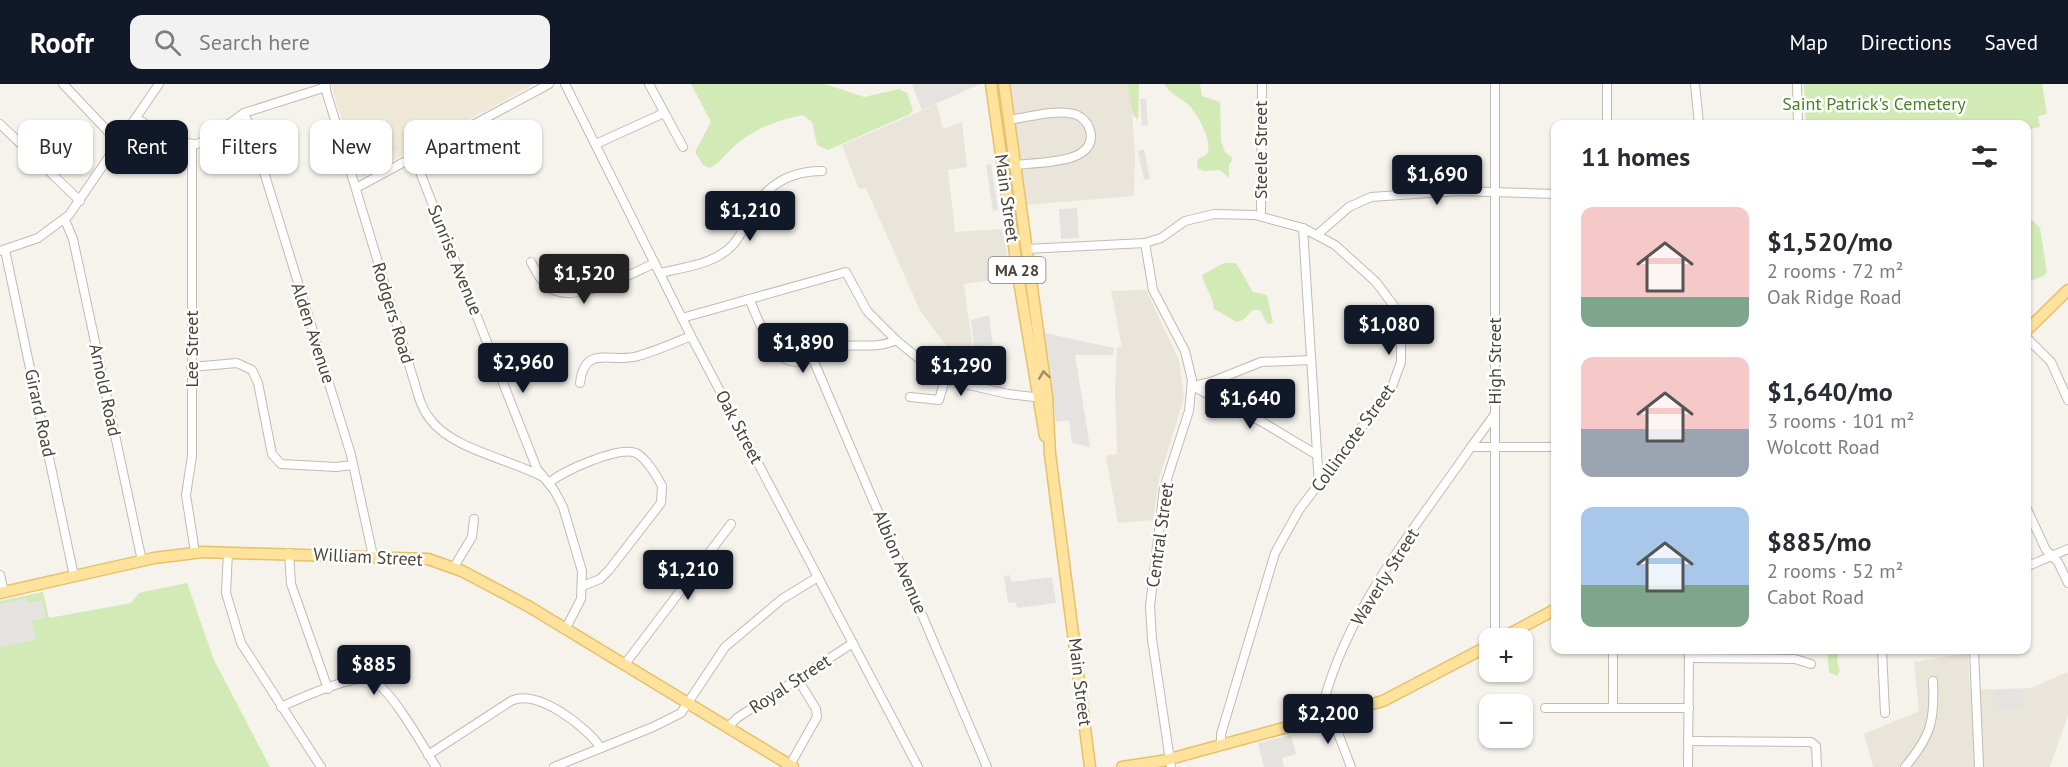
<!DOCTYPE html>
<html lang="en">
<head>
<meta charset="utf-8">
<style>
  :root { --surface:#fff; --page:#f2f2f3; --text:#2b2b33; --muted:#7c7c81; --accent:#111827 }
  body { margin:0; font-family:"PT Sans",sans-serif; background:var(--page); color:var(--text); height:100vh; display:flex; flex-direction:column; font-size:22px; white-space:nowrap }
  * { box-sizing:border-box; margin:0 }
  p { font-size:20px; color:var(--muted) }
  .icon { flex:none; width:33px; height:33px; fill:none; stroke:currentColor; stroke-width:2; stroke-linecap:round; stroke-linejoin:round }
  .map { position:relative; flex:1; overflow:hidden }
  .drawer { position:absolute; left:1551px; top:36px; width:480px; height:534px; display:flex; flex-direction:column; background:var(--surface); border-radius:12px; box-shadow:0 2px 4px #0004 }
  .drawer>* { flex:none }
  .hud { position:absolute; left:18px; top:36px; width:570px; height:54px; display:flex; gap:12px }
  .tools { position:absolute; left:1479px; top:544px; display:grid; gap:12px }
  .tools a { display:grid; place-items:center; width:54px; height:54px; border-radius:12px; background:var(--surface); box-shadow:0 2px 4px #0004; font-size:30px }
  .price { position:absolute; translate:-50% -51px; padding:0 14px; border-radius:6px; background:var(--accent); color:#fff; font-size:20px; line-height:39px; filter:drop-shadow(0 2px 3px #0008) }
  .price::after { content:''; position:absolute; left:50%; top:36px; width:18px; height:14px; margin-left:-9px; background:inherit; clip-path:polygon(0 0,100% 0,50% 100%) }
  .price.active { background:#222; color:#fff }
  ul { padding:0; list-style:none }
  li { display:flex; align-items:center; gap:18px; height:150px; padding:0 30px }
  li span { display:grid; place-items:center; flex:none; width:168px; height:120px; border-radius:12px; color:#555 }
  li>.icon { margin-inline-start:auto }
  span .icon { width:72px; height:72px; fill:#fffc; stroke-width:1 }
  li b { font-size:26px }
  h2 { display:flex; justify-content:space-between; align-items:center; height:72px; padding:0 30px; font-size:26px }
  .tag { padding:0 21px; border-radius:12px; background:var(--surface); box-shadow:0 2px 4px #0004; font-size:21px; line-height:54px }
  .tag.active { background:var(--accent); color:#fff }
  header { display:flex; align-items:center; gap:36px; box-sizing:border-box; height:84px; padding:0 30px; background:var(--accent); color:#fff }
  header strong { font-size:28px }
  nav { display:flex; gap:33px; margin-inline-start:auto; font-size:21px }
  .search { width:420px; height:54px; background:var(--page); display:flex; align-items:center; gap:15px; box-sizing:border-box; padding:0 21px; border-radius:12px; color:var(--muted); font-size:22px }
  .map>svg:first-child { display:block }
  .residential { fill:#eae5da }
  .education { fill:#efe8d6 }
  .green { fill:#d2eab5 }
  .parking { fill:#e5e3e0 }
  .lines { fill:none; stroke-linecap:round; stroke-linejoin:round }
  .minor-casing { stroke:#c2bbae; stroke-width:10 }
  .major-casing { stroke:#e6c16a; stroke-width:13 }
  .minor { stroke:#fff; stroke-width:8 }
  .major { stroke:#ffe39c; stroke-width:10 }
  .oneway { stroke:#9c8c66 }
  .labels { text-anchor:middle; stroke-width:5; stroke-linejoin:round; paint-order:stroke }
  .shield { fill:#fff; stroke:#817c74; stroke-width:1.5 }
  .shield-label { font-size:16px; font-weight:bold; fill:#4b4439 }
  .park-label { font-size:18px; fill:#4a7f2a; stroke:#fff }
  .street-label { font-size:18px; fill:#4b4439; stroke:#fff }
</style>
</head>
<body>
<header>
<strong>Roofr</strong>
<div class="search"><svg class="icon" aria-label="search" viewBox="0 0 24 24"><circle cx="10" cy="10" r="6"/><path d="M15 15l6 6"/></svg>Search here</div>
<nav><a>Map</a><a>Directions</a><a>Saved</a></nav>
</header>
<div class="map">
<svg width="2068" height="683" viewBox="0 0 2068 683">
  <rect width="100%" height="100%" fill="#f6f3ec"/>
  <g class="residential">
    <polygon points="1010,0 1130,0 1135,70 1134,112 1026,121"/>
    <polygon points="937,20 943,45 962,38 967,83 948,86 955,148 1002,145 1012,193 964,200 973,267 961,268 960,280 920,227 866,104 859,105 842,61"/>
    <polygon points="1146,206 1179,276 1184,314 1159,395 1153,436 1118,439 1106,372 1117,370 1115,304 1117,263 1122,263 1111,207"/>
    <polygon points="1968,569 1970,606 2031,604 2068,588 2068,631 2050,683 1873,683 1864,650 1919,627 1914,578"/>
  </g>
  <polygon class="education" points="331,0 535,0 364,92 358,88"/>
  <g class="green">
    <path d="M 691,0 L 825,0 L 864,13 L 899,5 L 907,9 L 913,26 L 910,30 L 828,66 L 817,61 L 812,38 L 803,31 C 780,35 757,44 738,59 C 728,67 722,77 710,84 L 703,81 L 695,68 L 711,38 Z"/>
    <polygon points="1127,0 1139,0 1138,36 1133,31"/>
    <path d="M 1164,0 L 1200,0 L 1202,12 L 1220,18 L 1221,57 L 1225,68 L 1233,75 L 1229,81 L 1229,94 L 1220,86 L 1204,87 L 1197,84 L 1198,75 C 1202,72 1207,72 1208,67 C 1212,55 1194,23 1185,18 C 1176,12 1170,9 1164,0 Z"/>
    <polygon points="1804,0 2042,0 2047,30 2038,32 2040,43 2027,46 2026,40 1806,40"/>
    <polygon points="2027,130 2040,144 2047,188 2044,192 2027,198"/>
    <path d="M 1224,179 L 1236,179 L 1253,208 L 1267,211 L 1273,239 L 1267,240 L 1260,226 L 1253,226 L 1243,236 L 1237,238 L 1214,225 C 1213,212 1205,204 1202,191 Z"/>
    <polygon points="187,499 214,576 270,683 0,683 0,517 43,508 49,534 131,519 139,509"/>
    <polygon points="1827,566 1839,566 1837,577 1840,587 1837,592 1829,588"/>
  </g>
  <g class="parking">
    <polygon points="915,0 980,0 922,26 912,1"/>
    <polygon points="1140,15 1146,15 1148,41 1142,42"/>
    <polygon points="353,43 374,55 399,62 398,67 365,57 351,48"/>
    <polygon points="1144,65 1150,95 1144,96 1138,67"/>
    <polygon points="991,80 998,125 993,128 986,81"/>
    <polygon points="1077,124 1079,154 1061,155 1059,125"/>
    <polygon points="989,231 993,261 974,263 971,236"/>
    <polygon points="1045,249 1114,264 1113,271 1075,271 1090,363 1072,359 1069,336 1056,338"/>
    <polygon points="1010,491 1011,498 1052,493 1056,519 1017,524 1016,518 1008,519 1004,492"/>
    <polygon points="26,514 28,519 42,516 46,534 32,537 36,556 0,563 0,520"/>
    <polygon points="2022,605 2023,624 1994,625 1994,607"/>
    <polygon points="1291,651 1296,670 1282,674 1284,683 1264,683 1258,659"/>
  </g>
  <g class="lines">
    <g class="minor-casing">
      <g id="minor">
        <polyline points="63,0 118,58"/>
        <path d="M 324,0 L 414,297 C 418,310 421,324 430,335 C 452,365 509,375 541,392"/>
        <polyline points="565,0 691,252 918,683"/>
        <polyline points="649,0 683,63"/>
        <polyline points="1495,0 1495,555"/>
        <polyline points="1607,0 1607,40"/>
        <polyline points="1695,0 1699,40"/>
        <polyline points="1797,0 1798,40"/>
        <polyline points="244,29 252,49 351,371 373,472"/>
        <polyline points="136,34 174,58 197,60 210,54 244,29 326,3"/>
        <path d="M 1009,36 C 1029,33 1055,25 1074,30 C 1082,32 1088,39 1090,46 C 1099,81 1037,78 1016,81"/>
        <polyline points="0,40 80,117"/>
        <polyline points="192,60 192,372 186,411 195,468"/>
        <polyline points="596,60 664,29"/>
        <polyline points="414,73 537,385 554,406 563,423 582,487 581,515 566,544"/>
        <polyline points="356,104 549,0"/>
        <polyline points="1261,132 1262,0"/>
        <polyline points="65,136 73,155 142,477"/>
        <polyline points="1303,144 1319,401"/>
        <polyline points="1318,150 1349,123 1371,113 1458,107 1556,110"/>
        <polyline points="1145,159 1153,206 1185,267 1192,296 1189,327 1164,404 1150,522 1152,555 1171,683"/>
        <polyline points="1026,165 1145,159 1161,154 1185,137 1214,130 1255,131 1303,144 1335,161 1376,198 1394,222 1401,244 1401,278 1392,303 1299,426 1275,469 1221,650 1221,661"/>
        <polyline points="5,166 74,492"/>
        <polyline points="0,167 38,154 69,131 159,0"/>
        <path d="M 531,178 C 536,187 541,198 550,204 C 575,221 630,190 655,179"/>
        <path d="M 660,189 C 681,184 708,181 726,167 C 737,159 743,146 749,133 C 764,102 788,87 822,87"/>
        <path d="M 749,215 C 759,235 772,284 802,277 C 816,274 827,264 841,262 C 860,260 878,265 896,256"/>
        <polyline points="682,234 846,188 867,227 896,256 940,292 951,297 1008,310 1043,314"/>
        <polyline points="2026,253 2051,278 2068,316"/>
        <polyline points="812,273 987,683"/>
        <polyline points="191,283 237,279 252,286 258,299 272,370 281,380 336,383 353,381"/>
        <path d="M 580,299 C 585,259 612,280 638,272 C 656,267 674,259 691,252"/>
        <polyline points="1192,302 1264,339 1317,371"/>
        <polyline points="1193,302 1211,298 1261,278 1311,276"/>
        <polyline points="910,313 939,316 945,295"/>
        <polyline points="1471,363 1495,330"/>
        <path d="M 549,399 C 562,387 619,362 636,369 C 646,374 657,392 662,402 L 661,419 L 609,486 L 600,495 L 583,502"/>
        <polyline points="2026,423 2046,466 2058,478 2068,499"/>
        <polyline points="228,468 226,509 241,559 321,683"/>
        <polyline points="289,469 291,500 328,605"/>
        <polyline points="454,483 472,453 474,435"/>
        <polyline points="2026,483 2068,465"/>
        <polyline points="0,491 4,508"/>
        <polyline points="1613,566 1613,624 1689,624"/>
        <polyline points="1882,566 1885,629"/>
        <polyline points="1974,566 1979,683"/>
        <polyline points="1689,574 1795,575 1811,580"/>
        <polyline points="625,580 731,440"/>
        <path d="M 281,623 C 298,615 352,591 369,595 C 389,600 424,664 436,683"/>
        <polyline points="1545,624 1613,624"/>
        <polyline points="1331,631 1351,683"/>
        <path d="M 1320,633 C 1342,531 1413,447 1471,363 L 1556,363"/>
        <polyline points="728,643 737,634 853,559"/>
        <polyline points="1688,657 1811,658 1816,662 1817,683"/>
        <path d="M 428,671 L 511,617 C 537,604 587,643 601,664"/>
        <polyline points="790,681 817,633 816,625 797,594"/>
        <polyline points="554,683 653,643 681,629 725,563 782,515 818,493"/>
        <polyline points="1688,683 1689,566"/>
        <path d="M 1905,683 C 1931,652 1935,637 1933,597"/>
      </g>
    </g>
    <g class="major-casing">
      <g id="major">
        <polyline points="991,0 1019,197 1045,352"/>
        <polyline points="1004,0 1047,313 1050,370 1090,683"/>
        <polyline points="2026,247 2068,206"/>
        <polyline points="0,509 154,474 203,468 428,475 462,487 528,522 793,683"/>
        <polyline points="1500,555 1556,525"/>
        <polyline points="1122,683 1162,677 1383,617 1490,561"/>
      </g>
    </g>
    <use href="#minor" class="minor"/>
    <use href="#major" class="major"/>
  </g>
  <defs><path id="oneway-chevron" d="M-2-3.5L2.5 0L-2 3.5" fill="none" stroke-width="1.6" stroke-linecap="round" stroke-linejoin="round" transform="scale(1.5)"/></defs>
  <use class="oneway" href="#oneway-chevron" transform="translate(1044 291) rotate(-98)"/>
  <g class="labels">
    <rect class="shield" x="988.5" y="173" width="57" height="26" rx="4.5"/>
    <g class="shield-label">
      <text x="1017" y="192">MA 28</text>
    </g>
    <g class="park-label">
      <text x="1874" y="26">Saint Patrick's Cemetery</text>
    </g>
    <g class="street-label">
      <text transform="translate(1261 66) rotate(-90)" y="6">Steele Street</text>
      <text transform="translate(1007 114) rotate(82)" y="6">Main Street</text>
      <text transform="translate(455 176) rotate(68)" y="6">Sunrise Avenue</text>
      <text transform="translate(393 229) rotate(73)" y="6">Rodgers Road</text>
      <text transform="translate(313 249) rotate(72)" y="6">Alden Avenue</text>
      <text transform="translate(192 265) rotate(-90)" y="6">Lee Street</text>
      <text transform="translate(1495 277) rotate(-90)" y="6">High Street</text>
      <text transform="translate(105 306) rotate(78)" y="6">Arnold Road</text>
      <text transform="translate(40 329) rotate(78)" y="6">Girard Road</text>
      <text transform="translate(739 343) rotate(62)" y="6">Oak Street</text>
      <text transform="translate(1353 354) rotate(-54)" y="6">Collincote Street</text>
      <text transform="translate(1160 451) rotate(-82)" y="6">Central Street</text>
      <text transform="translate(368 473) rotate(3)" y="6">William Street</text>
      <text transform="translate(900 478) rotate(67)" y="6">Albion Avenue</text>
      <text transform="translate(1385 493) rotate(-58)" y="6">Waverly Street</text>
      <text transform="translate(1080 598) rotate(83)" y="6">Main Street</text>
      <text transform="translate(790 600) rotate(-33)" y="6">Royal Street</text>
    </g>
  </g>
</svg>
<div class="tools">
<a>+</a>
<a>−</a>
</div>
<b class="price" style="left:1437px;top:122px">$1,690</b>
<b class="price" style="left:750px;top:158px">$1,210</b>
<b class="price active" style="left:584px;top:221px">$1,520</b>
<b class="price" style="left:1389px;top:272px">$1,080</b>
<b class="price" style="left:803px;top:290px">$1,890</b>
<b class="price" style="left:523px;top:310px">$2,960</b>
<b class="price" style="left:961px;top:313px">$1,290</b>
<b class="price" style="left:1250px;top:346px">$1,640</b>
<b class="price" style="left:688px;top:517px">$1,210</b>
<b class="price" style="left:374px;top:612px">$885</b>
<b class="price" style="left:1328px;top:661px">$2,200</b>
<div class="hud">
<a class="tag">Buy</a>
<a class="tag active">Rent</a>
<a class="tag">Filters</a>
<a class="tag">New</a>
<a class="tag">Apartment</a>
</div>
<section class="drawer">
<h2>11 homes<svg class="icon" aria-label="filters" viewBox="0 0 24 24"><path d="M4 7h16M4 17h16"/><circle cx="9" cy="7" r="2"/><circle cx="15" cy="17" r="2"/></svg></h2>
<ul>
<li><span style="background:linear-gradient(#f6c9c9 75%,#7fa58c 0)"><svg class="icon" aria-label="home" viewBox="0 0 24 24"><path d="M3 11l9-7 9 7M6 9v11h12V9"/></svg></span><div><b>$1,520/mo</b><p>2 rooms · 72 m²</p><p>Oak Ridge Road</p></div></li>
<li><span style="background:linear-gradient(#f6c9c9 60%,#9aa5b1 0)"><svg class="icon" aria-label="home" viewBox="0 0 24 24"><path d="M3 11l9-7 9 7M6 9v11h12V9"/></svg></span><div><b>$1,640/mo</b><p>3 rooms · 101 m²</p><p>Wolcott Road</p></div></li>
<li><span style="background:linear-gradient(#a9c7e8 65%,#7fa58c 0)"><svg class="icon" aria-label="home" viewBox="0 0 24 24"><path d="M3 11l9-7 9 7M6 9v11h12V9"/></svg></span><div><b>$885/mo</b><p>2 rooms · 52 m²</p><p>Cabot Road</p></div></li>
</ul>
</section>
</div>
</body>
</html>
